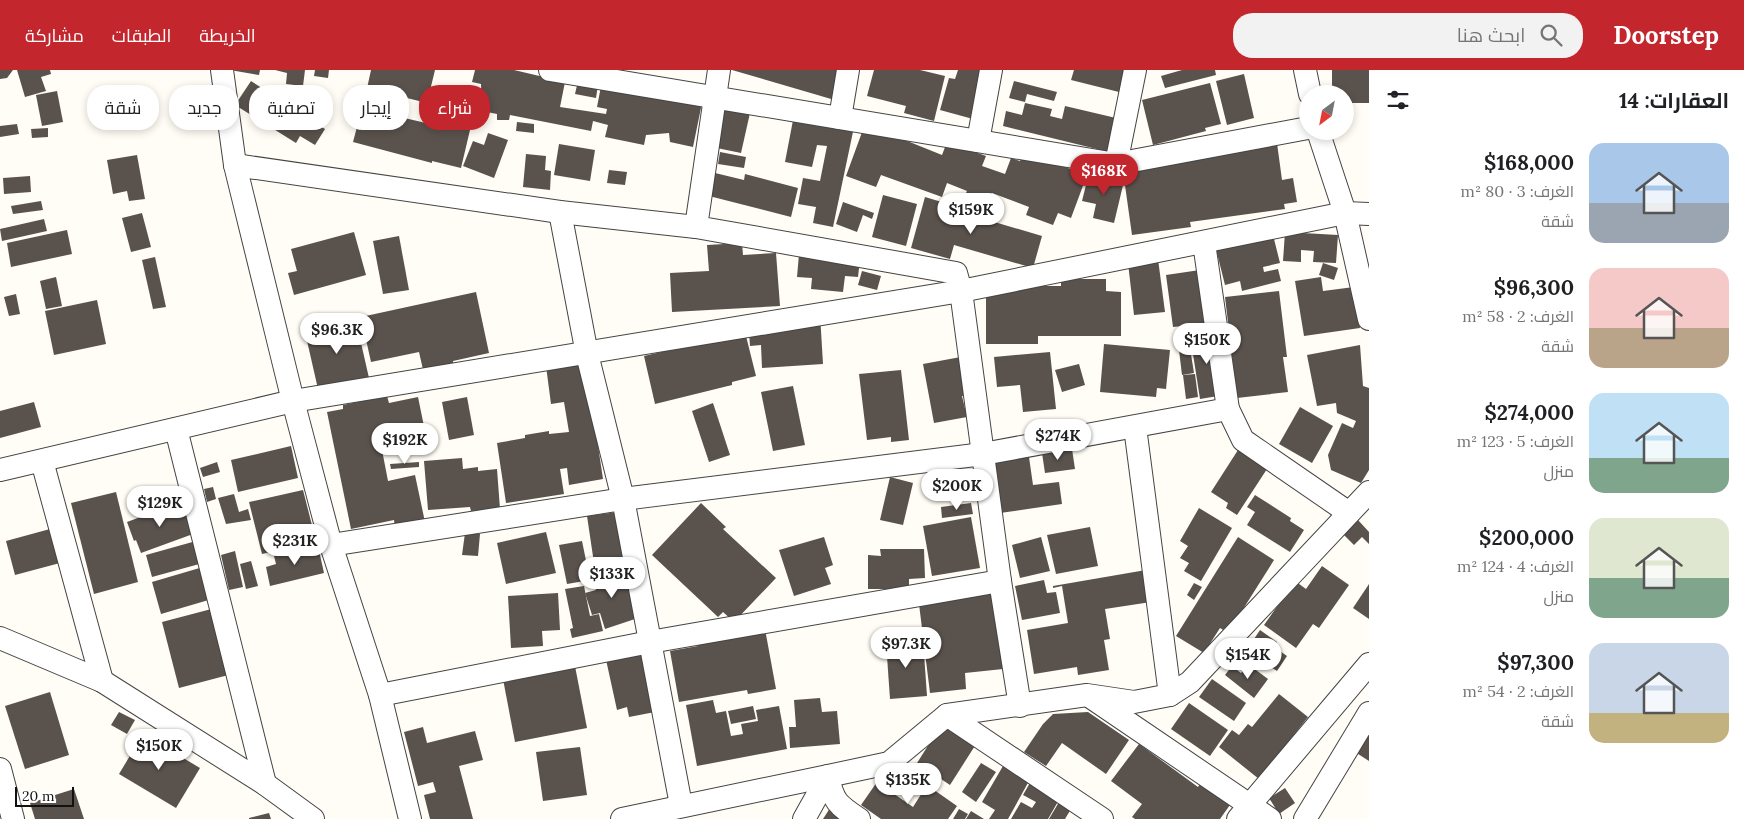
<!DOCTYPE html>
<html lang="ar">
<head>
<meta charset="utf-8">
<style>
  :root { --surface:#fff; --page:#f2f2f2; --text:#202124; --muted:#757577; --accent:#c4262e }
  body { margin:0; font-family:Lora,Cairo,serif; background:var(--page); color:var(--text); direction:rtl; height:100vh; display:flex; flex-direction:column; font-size:19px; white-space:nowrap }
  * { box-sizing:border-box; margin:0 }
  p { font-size:16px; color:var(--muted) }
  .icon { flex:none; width:28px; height:28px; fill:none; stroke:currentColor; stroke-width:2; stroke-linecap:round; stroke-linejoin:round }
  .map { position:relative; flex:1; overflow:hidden; direction:ltr }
  .panel { display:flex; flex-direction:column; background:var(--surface); width:375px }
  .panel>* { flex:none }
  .banner { position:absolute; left:15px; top:15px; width:475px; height:45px; direction:rtl; display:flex; gap:10px }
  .needle { width:32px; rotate:212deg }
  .buttons { position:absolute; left:1299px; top:15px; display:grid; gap:10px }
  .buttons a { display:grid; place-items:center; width:55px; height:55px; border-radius:50%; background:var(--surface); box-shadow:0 2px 8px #0003; font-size:25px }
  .scale { position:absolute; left:15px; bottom:12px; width:59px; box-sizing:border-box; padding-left:5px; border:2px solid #111; border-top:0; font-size:14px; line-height:18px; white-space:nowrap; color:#111; -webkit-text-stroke:4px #fff; paint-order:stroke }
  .price { position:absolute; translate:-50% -42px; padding:0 11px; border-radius:18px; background:#fff; color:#222; font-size:16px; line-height:32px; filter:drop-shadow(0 1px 2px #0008) }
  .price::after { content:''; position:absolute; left:50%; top:30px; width:15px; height:11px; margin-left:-8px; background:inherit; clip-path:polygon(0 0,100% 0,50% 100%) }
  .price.on { background:var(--accent); color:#fff }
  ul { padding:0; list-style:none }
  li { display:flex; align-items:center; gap:15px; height:125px; padding:0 15px }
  li span { display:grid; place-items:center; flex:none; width:140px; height:100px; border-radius:15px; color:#555 }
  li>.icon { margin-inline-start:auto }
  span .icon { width:60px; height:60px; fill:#fffc; stroke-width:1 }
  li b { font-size:21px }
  h2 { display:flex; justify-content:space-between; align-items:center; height:60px; padding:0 15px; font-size:21px }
  .tag { padding:0 18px; border-radius:20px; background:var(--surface); box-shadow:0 2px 8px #0003; font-size:18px; line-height:45px }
  .tag.on { background:var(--accent); color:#fff }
  header { display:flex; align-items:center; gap:30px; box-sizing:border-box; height:70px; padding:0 25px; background:var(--accent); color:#fff }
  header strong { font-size:24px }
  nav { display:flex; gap:28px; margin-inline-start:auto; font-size:18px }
  .search { width:350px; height:45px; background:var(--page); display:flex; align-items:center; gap:12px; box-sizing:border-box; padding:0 18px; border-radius:20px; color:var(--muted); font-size:19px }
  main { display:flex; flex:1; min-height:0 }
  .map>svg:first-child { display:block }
  .building { fill:#5a524d }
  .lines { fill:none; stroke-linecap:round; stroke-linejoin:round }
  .minor-casing { stroke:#444; stroke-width:24 }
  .minor { stroke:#fff; stroke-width:22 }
</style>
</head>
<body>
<header>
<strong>Doorstep</strong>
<div class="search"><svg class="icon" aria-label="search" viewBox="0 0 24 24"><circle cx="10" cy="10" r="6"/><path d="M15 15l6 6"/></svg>ابحث هنا</div>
<nav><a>الخريطة</a><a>الطبقات</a><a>مشاركة</a></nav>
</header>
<main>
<section class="panel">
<h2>العقارات: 14<svg class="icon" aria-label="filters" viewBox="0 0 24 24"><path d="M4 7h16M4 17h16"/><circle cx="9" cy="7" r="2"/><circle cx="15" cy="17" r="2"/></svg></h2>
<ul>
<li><span style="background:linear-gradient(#a9c7e8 60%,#9aa5b1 0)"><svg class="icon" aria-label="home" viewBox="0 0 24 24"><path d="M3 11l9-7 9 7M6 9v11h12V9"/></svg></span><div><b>$168,000</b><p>الغرف: 3 · 80 m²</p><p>شقة</p></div></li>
<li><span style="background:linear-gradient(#f6c9c9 60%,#b9a48a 0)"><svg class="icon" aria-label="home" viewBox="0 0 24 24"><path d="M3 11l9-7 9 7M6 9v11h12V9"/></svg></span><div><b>$96,300</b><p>الغرف: 2 · 58 m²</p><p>شقة</p></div></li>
<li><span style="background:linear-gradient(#bfe0f5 65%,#7fa58c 0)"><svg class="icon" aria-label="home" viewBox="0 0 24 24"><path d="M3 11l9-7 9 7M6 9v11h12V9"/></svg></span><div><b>$274,000</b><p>الغرف: 5 · 123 m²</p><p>منزل</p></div></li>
<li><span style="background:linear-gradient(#dfe7d0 60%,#7fa58c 0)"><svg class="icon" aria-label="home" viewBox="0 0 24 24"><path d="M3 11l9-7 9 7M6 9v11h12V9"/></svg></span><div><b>$200,000</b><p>الغرف: 4 · 124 m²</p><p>منزل</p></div></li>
<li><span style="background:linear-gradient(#c9d6e8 70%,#c2b280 0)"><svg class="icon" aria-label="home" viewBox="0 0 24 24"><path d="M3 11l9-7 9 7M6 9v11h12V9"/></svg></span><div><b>$97,300</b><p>الغرف: 2 · 54 m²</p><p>شقة</p></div></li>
</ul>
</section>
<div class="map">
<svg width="1369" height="749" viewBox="0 0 1369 749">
  <rect width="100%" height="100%" fill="#fffdf5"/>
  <g class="building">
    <polygon points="0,0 13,0 7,8 0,9"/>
    <polygon points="17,0 50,0 51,4 41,7 46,21 25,27"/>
    <polygon points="230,0 260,0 259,5"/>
    <polygon points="275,0 305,0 303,16 286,14 287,3"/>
    <polygon points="315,0 329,0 328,8 314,6"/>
    <polygon points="371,0 435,0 427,33 403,27 402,31 366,23"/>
    <polygon points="475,0 514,0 565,12 560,37 606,44 607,39 597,37 602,11 703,28 693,77 670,72 669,63 646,65 644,75 605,67 608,55 593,51 591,61 510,45 509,50 497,50 497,44 482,41 481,14 472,12"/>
    <polygon points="732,0 843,0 838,31"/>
    <polygon points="874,0 920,0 945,6 934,51 904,43 906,36 867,26"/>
    <polygon points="958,0 986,0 973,49 940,40 949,8 955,9"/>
    <polygon points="1074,0 1125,0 1119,22 1071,10"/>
    <polygon points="1182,0 1215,0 1216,5 1165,18 1161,6"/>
    <polygon points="1332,0 1369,0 1369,33 1345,33 1345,24 1332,24"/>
    <polygon points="1244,4 1254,48 1227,55 1216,11"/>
    <polygon points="251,11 325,59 315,75 300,66 296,73 235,35"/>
    <polygon points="578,11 598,15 596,28 575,24"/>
    <polygon points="1014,11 1057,22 1054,31 1027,24 1025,32 1009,28"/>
    <polygon points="1210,13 1221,54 1205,58 1206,61 1153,75 1142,30"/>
    <polygon points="57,21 63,52 42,56 36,25"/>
    <polygon points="721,27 752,34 741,83 712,77"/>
    <polygon points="1025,33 1052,39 1050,46 1062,49 1065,36 1116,48 1109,82 1003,56 1006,41 1022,45"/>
    <polygon points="362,38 447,58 439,54 442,42 455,46 453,56 470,60 461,98 432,91 432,93 353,72"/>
    <polygon points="794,45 854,57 833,157 813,153 816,137 798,134 803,108 820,111 827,76 817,75 812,97 785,92"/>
    <polygon points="517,52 534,54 534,63 516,61"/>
    <polygon points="17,54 19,64 0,67 0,56"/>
    <polygon points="865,54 942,85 947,72 986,86 982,96 1005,104 1011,88 1020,91 1024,82 1087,105 1071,148 1058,143 1053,155 1026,145 1029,137 992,123 986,138 963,129 967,121 947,113 942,127 881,105 876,117 846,106"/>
    <polygon points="48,58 48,67 32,68 31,59"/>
    <polygon points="488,63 508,70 494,108 463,96 473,71 484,75"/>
    <polygon points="1277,73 1282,110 1293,108 1297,132 1284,134 1285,139 1190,152 1191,157 1132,165 1123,101"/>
    <polygon points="559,74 595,80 590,111 554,105"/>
    <polygon points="720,82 746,87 744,98 718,94"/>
    <polygon points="526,84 546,86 545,100 551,101 550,120 523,117"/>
    <polygon points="137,85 145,129 129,131 127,121 113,124 107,90"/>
    <polygon points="609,100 627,102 625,115 607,113"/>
    <polygon points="715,103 744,110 745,104 798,118 791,147 709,126"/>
    <polygon points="1089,103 1124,111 1114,153 1093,148 1096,134 1082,131"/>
    <polygon points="30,106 31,122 4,124 3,108"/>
    <polygon points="883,125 917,134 906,176 872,167"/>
    <polygon points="925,127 965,139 964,143 1042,166 1033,198 954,175 950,189 911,178"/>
    <polygon points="41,131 43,140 13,144 11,136"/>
    <polygon points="843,132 874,143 872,149 863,145 857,162 836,154"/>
    <polygon points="142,143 151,177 131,182 122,148"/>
    <polygon points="44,149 47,161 2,171 0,159"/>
    <polygon points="67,160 72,184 11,197 7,173"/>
    <polygon points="1272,161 1280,193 1263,197 1264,202 1278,199 1281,211 1242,221 1240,211 1225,215 1215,175"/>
    <polygon points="354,162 366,205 294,225 288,203 297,201 291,179"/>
    <polygon points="1285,162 1338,165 1336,193 1313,192 1314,181 1301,180 1301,192 1283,191"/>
    <polygon points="399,166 409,220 383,224 373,171"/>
    <polygon points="742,173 743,185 776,183 780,236 672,242 670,203 709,201 707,175"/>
    <polygon points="799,184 860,189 858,207 845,206 843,222 811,219 812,208 797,207"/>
    <polygon points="155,187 166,237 153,239 142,190"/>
    <polygon points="1158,189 1165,242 1134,245 1128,193"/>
    <polygon points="1323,193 1338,198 1334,210 1319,205"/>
    <polygon points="1200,200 1209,261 1184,264 1183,256 1173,257 1166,205"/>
    <polygon points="862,201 881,206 877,220 858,215"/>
    <polygon points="56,207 62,236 46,239 40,211"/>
    <polygon points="1321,207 1323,221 1354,217 1360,258 1304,266 1295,211"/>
    <polygon points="1061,209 1106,209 1106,221 1121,222 1121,266 1038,266 1038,274 986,274 986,216 1061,216"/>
    <polygon points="1279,221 1287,287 1283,287 1288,322 1237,328 1225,227"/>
    <polygon points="476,222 489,283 453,291 454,298 424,304 419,282 371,292 361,247"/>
    <polygon points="16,224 20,244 9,246 4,227"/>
    <polygon points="97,230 106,274 54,285 45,241"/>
    <polygon points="820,244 823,294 762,298 761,275 750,276 748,248"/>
    <polygon points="742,250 756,306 732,312 732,315 655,334 644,286 687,276"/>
    <polygon points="356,251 369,308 318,319 305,262"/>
    <polygon points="1214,262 1224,325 1200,329 1190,265"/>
    <polygon points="1104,274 1170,280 1166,319 1157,318 1156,327 1100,322"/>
    <polygon points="1360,275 1363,316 1369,318 1369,400 1361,413 1331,400 1328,385 1342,353 1353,358 1356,351 1337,343 1336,333 1317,336 1307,285"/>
    <polygon points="1190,278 1194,303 1182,305 1179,280"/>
    <polygon points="1050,282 1056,339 1023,342 1020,315 997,317 994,287"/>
    <polygon points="966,286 973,324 962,326 967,347 934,353 923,294"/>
    <polygon points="579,291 588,309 603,409 569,415 567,398 560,399 564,424 506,433 497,373 525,368 525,365 549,361 549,364 569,362 564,332 551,334 546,296"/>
    <polygon points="1079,294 1085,315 1062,322 1055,300"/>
    <polygon points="901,300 909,370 891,372 891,367 867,370 859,304"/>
    <polygon points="1195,304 1198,327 1186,329 1183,305"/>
    <polygon points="793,316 805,375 773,381 761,322"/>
    <polygon points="387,326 389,333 418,327 427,371 382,380 388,411 415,405 425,452 395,458 394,450 351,459 327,342 343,339 343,335"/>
    <polygon points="467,327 474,365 449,370 442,332"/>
    <polygon points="34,332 41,357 0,368 0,341"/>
    <polygon points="713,333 730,385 709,392 692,341"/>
    <polygon points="1300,337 1333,356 1312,393 1279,374"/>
    <polygon points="291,376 298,408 238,422 231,390"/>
    <polygon points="1072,379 1075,399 1045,403 1042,383"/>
    <polygon points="1028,380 1033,415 1059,412 1062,434 1000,443 992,384"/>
    <polygon points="1238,380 1267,399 1237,445 1226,438 1228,433 1211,422"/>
    <polygon points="462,388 463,399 478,397 478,401 497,399 500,439 471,441 470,437 428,440 424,391"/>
    <polygon points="217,392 220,402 203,407 200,398"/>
    <polygon points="419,392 419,397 391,399 390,394"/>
    <polygon points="890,407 913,413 903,455 880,450"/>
    <polygon points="213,417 216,429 207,432 204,419"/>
    <polygon points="303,420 316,471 262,484 249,432"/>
    <polygon points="116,422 138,512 94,524 71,433"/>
    <polygon points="234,424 239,442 248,439 251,450 226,454 218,428"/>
    <polygon points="1255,425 1291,448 1290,451 1304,460 1290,482 1247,455 1255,442 1247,437"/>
    <polygon points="181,432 193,464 141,483 136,470 134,471 127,452"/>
    <polygon points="701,433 726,457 723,459 776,508 734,552 723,542 718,547 652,485"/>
    <polygon points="971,433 973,444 942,448 941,437"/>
    <polygon points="1199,438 1232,458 1201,511 1184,501 1189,493 1180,488 1188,476 1180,471"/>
    <polygon points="618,442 625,492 605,495 605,491 594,493 587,446"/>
    <polygon points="971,447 980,498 932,506 923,456"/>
    <polygon points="1358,450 1369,462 1369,474 1362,467 1354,475 1343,464"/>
    <polygon points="1090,457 1098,496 1056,504 1047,465"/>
    <polygon points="50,459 60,493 15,505 6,471"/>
    <polygon points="546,462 556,503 506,514 497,473"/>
    <polygon points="465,463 480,464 478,486 462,485"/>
    <polygon points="824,467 833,495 825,498 831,514 794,526 779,480"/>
    <polygon points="1041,467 1050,501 1020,508 1012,475"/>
    <polygon points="1238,467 1274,490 1228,563 1220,558 1204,583 1176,566"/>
    <polygon points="196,471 203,493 152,507 146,485"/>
    <polygon points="582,471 590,510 567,514 559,475"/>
    <polygon points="318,476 324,503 270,516 266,497 276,494 274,486"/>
    <polygon points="880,479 924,479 925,508 909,509 909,519 868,519 868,485 881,486"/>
    <polygon points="235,481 243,517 229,520 221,485"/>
    <polygon points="251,491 258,516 246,519 240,494"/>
    <polygon points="1322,496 1349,515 1319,558 1313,554 1296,578 1264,555 1295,511 1306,519"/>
    <polygon points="203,497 212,529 161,544 152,512"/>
    <polygon points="622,498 638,548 605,559 600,543 592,545 585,523 596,520 592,508"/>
    <polygon points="1146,500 1151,532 1105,539 1110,569 1104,570 1109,600 1078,605 1077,597 1034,604 1027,560 1068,553 1062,516 1053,518 1053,516"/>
    <polygon points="1044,510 1047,523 1056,522 1060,543 1022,550 1015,516"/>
    <polygon points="1194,513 1202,517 1194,530 1187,525"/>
    <polygon points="1369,514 1369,549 1353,538"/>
    <polygon points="584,516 590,546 599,544 603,561 572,568 570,559 573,558 565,519"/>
    <polygon points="994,518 1003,599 965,603 966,619 930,623 919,534"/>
    <polygon points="558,523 560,560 542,561 543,576 511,578 508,526"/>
    <polygon points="219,537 236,603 179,618 162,552"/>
    <polygon points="765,559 776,619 748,624 747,620 679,632 670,581 698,576 697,571"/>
    <polygon points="1260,560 1277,572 1274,577 1287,586 1277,601 1246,581"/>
    <polygon points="923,570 927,626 890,629 886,572"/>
    <polygon points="641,577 655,642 629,647 627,637 617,640 605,585"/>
    <polygon points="1245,580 1252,585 1243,595 1236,591"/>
    <polygon points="574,591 587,658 515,672 502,604"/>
    <polygon points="1248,594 1268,609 1254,628 1225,605 1232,596 1241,603"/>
    <polygon points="1212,609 1246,633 1234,651 1199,627"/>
    <polygon points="50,622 69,685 25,699 5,636"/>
    <polygon points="1279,624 1308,647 1259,709 1219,677 1232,660 1239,665 1248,654 1252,657"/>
    <polygon points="820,628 822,642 837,641 840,674 790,678 789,657 796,657 794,630"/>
    <polygon points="713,630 716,643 726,641 731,666 743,664 741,654 758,651 756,640 779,636 787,679 697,696 686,635"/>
    <polygon points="1189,633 1228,660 1210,686 1171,659"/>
    <polygon points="753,636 756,649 731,654 728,641"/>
    <polygon points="119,642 135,650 127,664 111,655"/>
    <polygon points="1088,642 1129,670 1106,704 1062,673 1046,696 1024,682 1043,654 1053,644"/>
    <polygon points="945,649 978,671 950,715 917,693"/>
    <polygon points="423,657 427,673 475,661 483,690 459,696 473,749 430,749 424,725 436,722 433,712 418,716 404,662"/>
    <polygon points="1369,661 1369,691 1355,682"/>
    <polygon points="143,664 200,698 176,738 119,704"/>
    <polygon points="1139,674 1198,717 1202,711 1232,732 1220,749 1135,749 1132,747 1142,734 1111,711"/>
    <polygon points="580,677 587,725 543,731 536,682"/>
    <polygon points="981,693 996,702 976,732 962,722"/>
    <polygon points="1003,696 1029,711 1008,749 989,749 995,740 982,732"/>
    <polygon points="1031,711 1060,728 1048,749 1011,749 1021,732 1032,738 1036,732 1023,725"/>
    <polygon points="877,712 913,737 927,715 957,736 948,749 881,749 861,735"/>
    <polygon points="1285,718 1295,733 1279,744 1269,728"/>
    <polygon points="74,719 84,749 35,749 30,733"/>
    <polygon points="1059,732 1071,739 1065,749 1049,749"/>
    <polygon points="832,735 852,749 823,749"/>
    <polygon points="959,739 968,744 965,749 953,749"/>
    <polygon points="971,741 984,749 966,749"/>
    <polygon points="269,743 271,749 249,749 249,748"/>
  </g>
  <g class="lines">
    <g class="minor-casing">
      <g id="minor">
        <polyline points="222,0 235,95 293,331 331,475 380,625 410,749"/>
        <polyline points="550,0 1116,94 1308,58"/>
        <polyline points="719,0 696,157 956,203 961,221 1000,511 1020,636"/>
        <polyline points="1305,0 1310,24"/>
        <polyline points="840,48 848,0"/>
        <polyline points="1318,61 1345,143 1369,249"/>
        <polyline points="978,71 991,0"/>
        <polyline points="1116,94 1135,0"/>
        <polyline points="235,95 560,142 696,157"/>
        <polyline points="560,142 587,284 623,429 681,735"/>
        <polyline points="1204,173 1228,339 1243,370 1349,443"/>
        <polyline points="1135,357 1170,625"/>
        <polyline points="176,359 265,714"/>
        <polyline points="42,391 102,611"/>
        <polyline points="0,400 293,331 961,221 1345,143 1369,144"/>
        <polyline points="331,475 623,429 983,384 1228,339"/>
        <polyline points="0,568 102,611 265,714 313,749"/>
        <polyline points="380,625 650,572 1000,511"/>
        <polyline points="1092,628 1270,749"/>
        <polyline points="947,645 1102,749"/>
        <polyline points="0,699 13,749"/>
        <path d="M 622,749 L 828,706 C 833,732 838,735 859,749"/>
        <polyline points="804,749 828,706 889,693 947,645 1087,625 1134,632 1170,625 1190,612 1369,422"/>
        <polyline points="1238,749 1369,594"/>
        <polyline points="1305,749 1369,643"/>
      </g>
    </g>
    <use href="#minor" class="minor"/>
  </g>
</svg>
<div class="buttons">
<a><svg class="needle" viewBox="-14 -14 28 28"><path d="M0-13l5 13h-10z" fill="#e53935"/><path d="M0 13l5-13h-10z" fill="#757577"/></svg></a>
</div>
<div class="scale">20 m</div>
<b class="price on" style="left:1104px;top:126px">$168K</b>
<b class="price" style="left:971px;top:165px">$159K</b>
<b class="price" style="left:337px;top:285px">$96.3K</b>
<b class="price" style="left:1207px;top:295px">$150K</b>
<b class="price" style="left:1058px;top:391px">$274K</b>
<b class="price" style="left:405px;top:395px">$192K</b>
<b class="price" style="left:957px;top:441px">$200K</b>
<b class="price" style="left:160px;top:458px">$129K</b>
<b class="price" style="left:295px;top:496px">$231K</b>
<b class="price" style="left:612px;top:529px">$133K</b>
<b class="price" style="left:906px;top:599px">$97.3K</b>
<b class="price" style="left:1248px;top:610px">$154K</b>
<b class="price" style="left:159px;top:701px">$150K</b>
<b class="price" style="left:908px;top:735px">$135K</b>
<div class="banner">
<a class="tag on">شراء</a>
<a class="tag">إيجار</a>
<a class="tag">تصفية</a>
<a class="tag">جديد</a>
<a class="tag">شقة</a>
</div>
</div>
</main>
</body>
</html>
